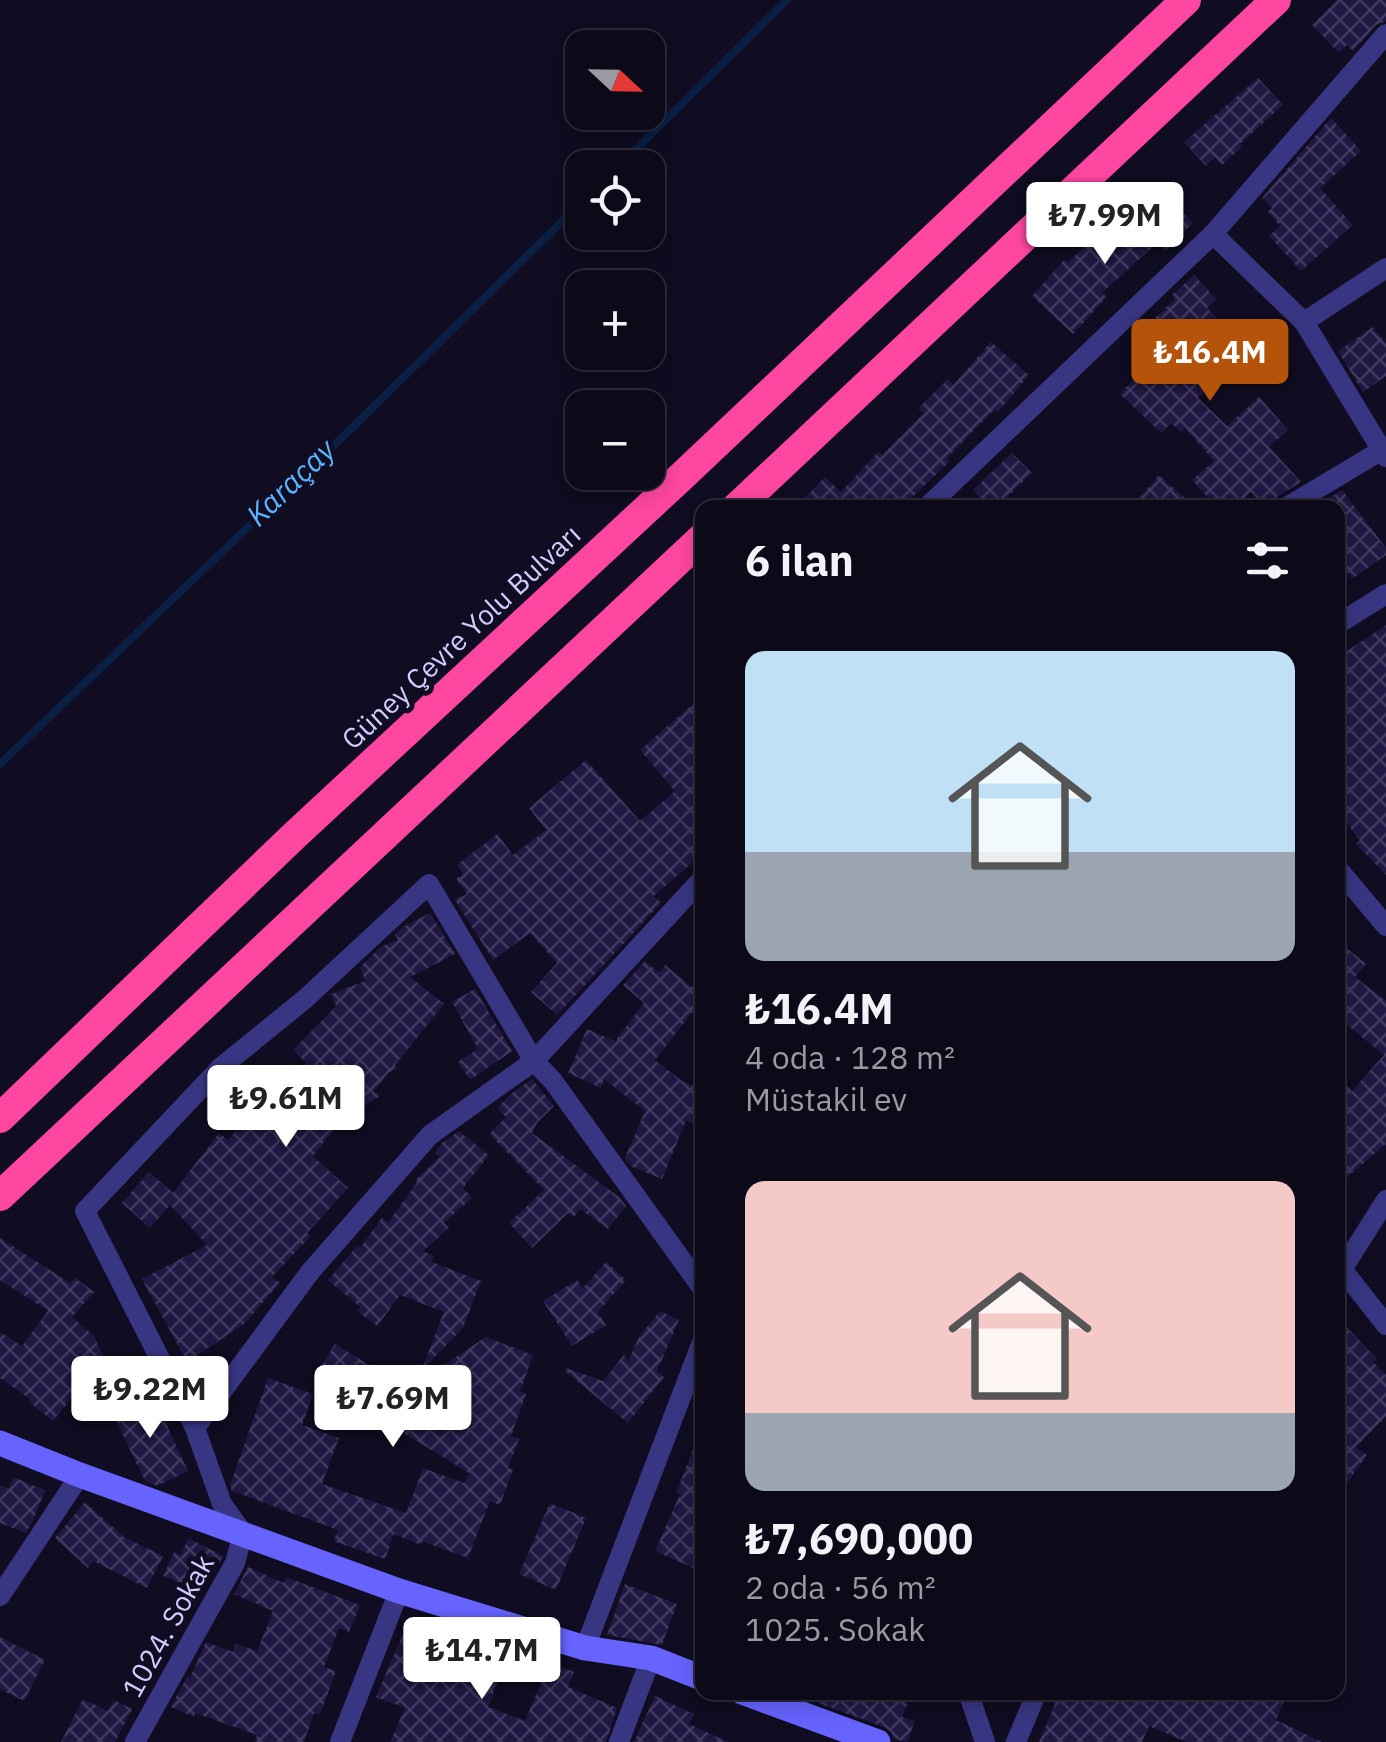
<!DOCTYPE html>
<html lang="tr">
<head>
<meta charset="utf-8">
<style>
  :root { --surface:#0c0919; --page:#151222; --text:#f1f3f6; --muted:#9a9aa2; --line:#2c2a38; --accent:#b45309 }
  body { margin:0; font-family:"IBM Plex Sans",sans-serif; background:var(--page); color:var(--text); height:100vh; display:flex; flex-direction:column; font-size:38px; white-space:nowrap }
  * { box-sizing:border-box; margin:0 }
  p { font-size:32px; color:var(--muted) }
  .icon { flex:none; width:55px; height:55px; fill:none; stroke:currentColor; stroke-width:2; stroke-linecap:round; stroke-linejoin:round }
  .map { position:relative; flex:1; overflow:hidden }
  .sheet { position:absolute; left:695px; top:500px; width:650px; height:1200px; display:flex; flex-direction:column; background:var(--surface); border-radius:20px; box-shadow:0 5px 25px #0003,0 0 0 2px var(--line) }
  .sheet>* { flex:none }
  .needle { width:65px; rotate:112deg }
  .controls { position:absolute; left:565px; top:30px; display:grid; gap:20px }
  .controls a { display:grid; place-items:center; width:100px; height:100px; border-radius:20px; background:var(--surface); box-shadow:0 5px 25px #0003,0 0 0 2px var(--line); font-size:50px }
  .price { position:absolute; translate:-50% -85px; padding:0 22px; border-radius:10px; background:#fff; color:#222; font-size:32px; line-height:65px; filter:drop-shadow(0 2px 5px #0008) }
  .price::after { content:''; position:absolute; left:50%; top:60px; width:30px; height:22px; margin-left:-15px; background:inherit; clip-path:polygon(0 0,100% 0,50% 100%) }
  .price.on { background:var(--accent); color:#fff }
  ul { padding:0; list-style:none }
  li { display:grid; align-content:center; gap:20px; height:530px; padding:0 50px }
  li span { display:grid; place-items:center; height:310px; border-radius:20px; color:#555 }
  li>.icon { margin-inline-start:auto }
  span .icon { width:180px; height:180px; fill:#fffc; stroke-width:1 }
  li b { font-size:42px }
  h2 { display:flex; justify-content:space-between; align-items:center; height:120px; padding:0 50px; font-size:42px }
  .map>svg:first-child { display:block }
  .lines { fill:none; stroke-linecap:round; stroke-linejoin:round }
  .stream { stroke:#0a1f43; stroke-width:8 }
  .building { fill:url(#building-cross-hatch) }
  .street { stroke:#383682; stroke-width:20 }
  .secondary { stroke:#6663ff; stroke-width:25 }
  .highway { stroke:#ff47a1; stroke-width:30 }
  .labels { text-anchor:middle; stroke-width:10; stroke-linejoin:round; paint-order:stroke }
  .street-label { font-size:28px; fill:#d2ccff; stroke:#100c21 }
  .water-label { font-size:30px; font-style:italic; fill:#5ab5ff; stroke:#100c21 }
</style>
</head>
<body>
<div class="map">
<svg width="1386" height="1742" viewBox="0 0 1386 1742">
  <defs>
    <pattern id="building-cross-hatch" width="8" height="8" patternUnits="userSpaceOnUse" patternTransform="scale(2.5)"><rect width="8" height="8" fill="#201843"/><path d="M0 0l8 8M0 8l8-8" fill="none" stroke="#40385f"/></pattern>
  </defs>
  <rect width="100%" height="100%" fill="#100c21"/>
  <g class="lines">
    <g class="stream">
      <polyline points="617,168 787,0"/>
      <polyline points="0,764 355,425 582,202"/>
    </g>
  </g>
  <g class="building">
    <polygon points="1337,0 1386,0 1386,21 1376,25 1353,51 1347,45 1339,53 1312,25"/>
    <polygon points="1258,78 1283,105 1240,144 1242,147 1222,165 1215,157 1206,166 1184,142"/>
    <polygon points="1331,118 1361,151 1320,188 1353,225 1301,271 1269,236 1280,226 1268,212 1272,208 1262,198"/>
    <polygon points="1170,200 1193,223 1165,251 1157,243 1102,293 1107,297 1073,334 1032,296 1065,259 1068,262 1111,223 1128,242"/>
    <polygon points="1194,275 1216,299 1207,308 1247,351 1198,398 1227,426 1259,397 1288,430 1269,447 1301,482 1277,497 1271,508 1266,508 1251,492 1234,508 1217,508 1192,480 1214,461 1185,428 1181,432 1171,423 1161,433 1120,394 1172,339 1154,319 1175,299 1172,295"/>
    <polygon points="1373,327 1386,344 1386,376 1363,392 1338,351"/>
    <polygon points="991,342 1029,375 998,412 995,409 947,458 950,461 901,508 795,508 825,477 841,492 878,452 882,455 923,414 918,408 948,379 953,385"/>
    <polygon points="1012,453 1032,473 996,508 989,508 973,490"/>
    <polygon points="1159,475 1196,508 1130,508"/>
    <polygon points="1342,490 1386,548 1386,555 1352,579 1338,558 1338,508 1313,508"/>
    <polygon points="1386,625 1386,875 1356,844 1360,840 1338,812 1338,657"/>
    <polygon points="702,696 702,854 654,896 661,903 557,1015 531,992 557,963 530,933 493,960 455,900 467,894 456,879 463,873 457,865 497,834 513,855 546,830 529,808 586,760 640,821 675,791 640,750"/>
    <polygon points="430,913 455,954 410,977 444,1004 395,1065 397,1069 389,1072 374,1091 380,1096 342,1119 313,1156 348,1188 307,1233 311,1236 272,1277 280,1283 244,1324 187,1362 142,1279 207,1245 170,1205 150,1228 122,1203 149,1172 173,1193 219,1133 228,1140 253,1109 242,1100 257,1080 279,1097 306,1063 293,1050 336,1006 331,994 365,981 360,967 382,946 398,940 395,934 403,927"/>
    <polygon points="1338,941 1366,964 1355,977 1386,1001 1386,1144 1338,1185 1338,1077 1352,1091 1384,1055 1338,1018"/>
    <polygon points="645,961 659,973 665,965 702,995 702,1000 655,1060 682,1081 702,1090 702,1102 693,1124 686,1121 662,1179 632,1167 625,1158 645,1111 604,1079 601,1088 568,1073 587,1029 615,1041 644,1003 623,985"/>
    <polygon points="475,989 512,1051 470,1080 458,1062 478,1049 452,1002"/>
    <polygon points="532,1079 554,1106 537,1123 532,1133 619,1197 626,1206 608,1229 580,1209 574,1217 568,1213 532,1248 509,1223 544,1190 489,1134 506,1117 497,1108 511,1094"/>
    <polygon points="459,1131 489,1155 463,1188 472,1198 444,1223 449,1228 423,1251 434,1256 432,1262 481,1281 463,1328 421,1371 444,1312 400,1295 377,1326 357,1311 360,1307 328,1280 357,1246 360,1248 382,1218 388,1222 417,1183 415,1180 440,1157 435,1153 442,1143"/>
    <polygon points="0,1238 70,1283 75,1278 94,1292 72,1317 94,1336 104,1358 53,1421 28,1401 30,1399 0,1378 0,1332 22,1346 48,1311 0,1280"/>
    <polygon points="606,1262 626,1280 598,1312 606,1325 572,1346 543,1301 577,1280 583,1288"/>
    <polygon points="660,1311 679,1320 657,1371 664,1377 628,1423 565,1371 566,1368 603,1381 624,1355 628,1361 639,1337"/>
    <polygon points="1338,1318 1377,1359 1373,1362 1386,1375 1386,1416 1356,1447 1367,1455 1338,1496"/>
    <polygon points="486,1337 533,1355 520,1392 526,1394 511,1436 519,1439 508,1468 513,1470 500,1505 490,1501 468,1558 422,1541 421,1545 394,1534 385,1559 333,1541 338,1530 232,1491 230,1485 268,1378 313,1394 302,1425 339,1438 322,1484 406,1513 423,1468 464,1483 469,1473 387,1423 388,1420 375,1415 314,1378 335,1344 452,1416 467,1393 436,1370"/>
    <polygon points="152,1393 188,1471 157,1486 145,1481 112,1412"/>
    <polygon points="701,1429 702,1430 702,1572 655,1551 680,1494 676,1493"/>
    <polygon points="13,1477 45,1490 32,1523 25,1533 0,1523 0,1485 9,1489"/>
    <polygon points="85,1502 124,1537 163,1556 147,1588 93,1561 88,1568 55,1538"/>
    <polygon points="550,1503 586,1518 556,1590 519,1574"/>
    <polygon points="188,1538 223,1556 202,1593 163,1576 174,1552 181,1555"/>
    <polygon points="248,1567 284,1583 286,1577 360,1605 349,1632 339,1628 324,1667 336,1671 320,1715 314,1713 304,1742 255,1742 257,1735 195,1713 194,1717 171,1707 187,1677 190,1678 206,1642 233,1652 236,1644 257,1651 273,1611 234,1594"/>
    <polygon points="625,1584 677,1604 662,1645 607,1635"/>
    <polygon points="406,1627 439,1641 436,1649 501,1673 488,1707 525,1721 550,1662 574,1672 568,1687 617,1708 606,1742 390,1742 405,1708 376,1697"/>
    <polygon points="0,1637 45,1660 24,1701 0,1689"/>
    <polygon points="822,1692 880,1692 908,1703 902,1717 915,1721 907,1742 894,1739 891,1732 884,1727 818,1703"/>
    <polygon points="1060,1692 1288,1692 1276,1720 1322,1742 1187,1742 1149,1726 1142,1742 1039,1742"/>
    <polygon points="655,1696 694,1714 689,1724 728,1742 634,1742"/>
    <polygon points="83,1699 108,1711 114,1700 132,1709 115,1742 61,1742"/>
  </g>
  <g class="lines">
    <g class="street">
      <polyline points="1213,234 1304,322 1386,268"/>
      <polyline points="1304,322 1386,457"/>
      <polyline points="926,508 1213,234 1386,34"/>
      <polyline points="1285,508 1382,450"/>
      <polyline points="1338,624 1386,594"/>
      <polyline points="1338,869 1386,926"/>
      <polyline points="1338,1264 1386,1325"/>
      <polyline points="1338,1276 1386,1200"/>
      <polyline points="195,1428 310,1272 430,1135 534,1061 702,879"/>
      <polyline points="0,1596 80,1475"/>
      <polyline points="585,1648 702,1342"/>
      <polyline points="968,1692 985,1742"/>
      <polyline points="135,1742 235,1563 243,1533 222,1504 195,1428 85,1211 220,1068 305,999 429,884 534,1061 553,1081 702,1288"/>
      <polyline points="340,1742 399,1591"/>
      <polyline points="619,1742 651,1658"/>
      <polyline points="1016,1742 1037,1692"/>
    </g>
    <g class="secondary">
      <polyline points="0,1443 80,1475 399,1591 585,1648 651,1658 702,1678"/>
      <polyline points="742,1692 878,1742"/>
    </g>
    <g class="highway">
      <polyline points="736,508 1276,0"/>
      <polyline points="0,1118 295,835 680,478 1186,0"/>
      <polyline points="0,1196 702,538"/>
    </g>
  </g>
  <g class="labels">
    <g class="street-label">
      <text transform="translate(461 637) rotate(-43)" y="10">Güney Çevre Yolu Bulvarı</text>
      <text transform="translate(168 1626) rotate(-61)" y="10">1024. Sokak</text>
    </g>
    <g class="water-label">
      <text transform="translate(291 483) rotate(-44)" y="10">Karaçay</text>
    </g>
  </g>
</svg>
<div class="controls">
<a><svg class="needle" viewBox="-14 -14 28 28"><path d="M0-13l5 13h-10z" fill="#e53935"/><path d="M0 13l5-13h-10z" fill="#9a9aa2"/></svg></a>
<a><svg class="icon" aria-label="locate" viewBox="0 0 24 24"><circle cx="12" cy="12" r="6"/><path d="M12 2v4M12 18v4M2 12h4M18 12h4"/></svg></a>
<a>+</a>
<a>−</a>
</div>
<b class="price" style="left:1105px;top:267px">₺7.99M</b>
<b class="price on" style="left:1210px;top:404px">₺16.4M</b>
<b class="price" style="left:286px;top:1150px">₺9.61M</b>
<b class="price" style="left:150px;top:1441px">₺9.22M</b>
<b class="price" style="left:393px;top:1450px">₺7.69M</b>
<b class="price" style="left:482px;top:1702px">₺14.7M</b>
<section class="sheet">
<h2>6 ilan<svg class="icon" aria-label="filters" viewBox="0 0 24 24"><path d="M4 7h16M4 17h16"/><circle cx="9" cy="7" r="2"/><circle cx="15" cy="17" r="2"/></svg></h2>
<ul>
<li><span style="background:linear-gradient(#bfe0f5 65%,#9aa5b1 0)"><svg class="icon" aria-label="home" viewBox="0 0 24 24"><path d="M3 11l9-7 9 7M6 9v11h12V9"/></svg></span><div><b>₺16.4M</b><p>4 oda · 128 m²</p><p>Müstakil ev</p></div></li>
<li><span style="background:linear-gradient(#f6c9c9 75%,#9aa5b1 0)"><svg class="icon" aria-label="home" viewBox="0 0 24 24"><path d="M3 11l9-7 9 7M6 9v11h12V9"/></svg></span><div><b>₺7,690,000</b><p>2 oda · 56 m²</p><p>1025. Sokak</p></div></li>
</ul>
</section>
</div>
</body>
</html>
